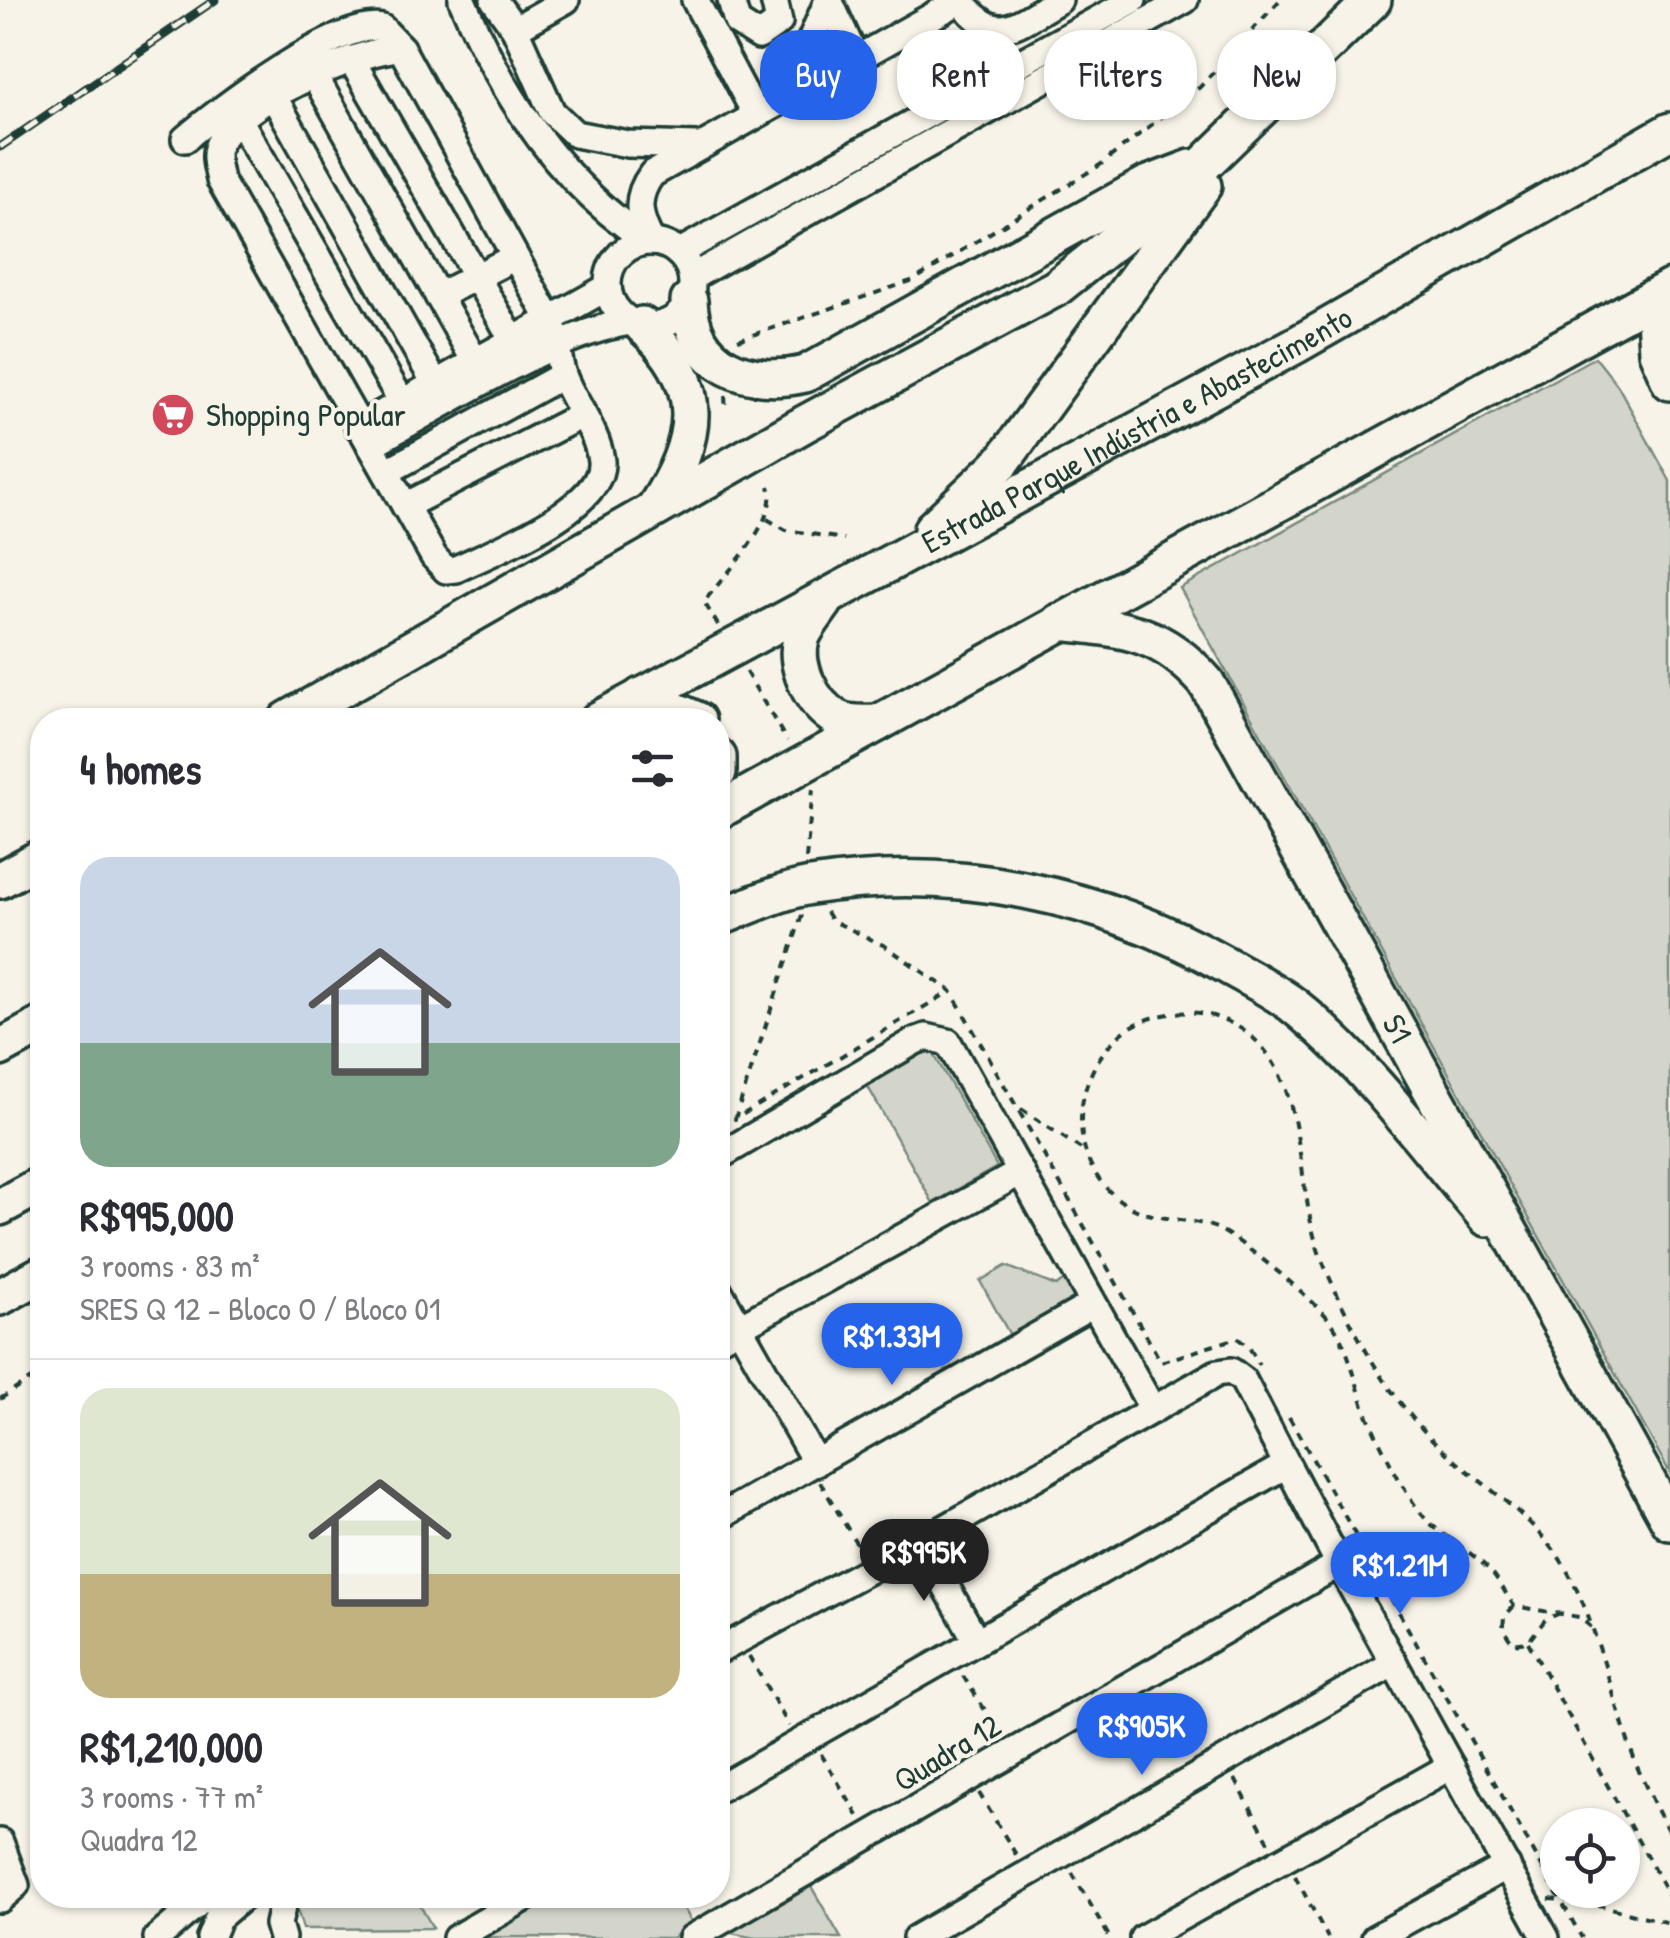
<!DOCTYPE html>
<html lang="en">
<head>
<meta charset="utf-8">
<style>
  :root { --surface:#fff; --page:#f7f7f7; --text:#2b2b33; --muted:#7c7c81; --line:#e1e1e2; --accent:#2563eb }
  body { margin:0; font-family:"Patrick Hand",sans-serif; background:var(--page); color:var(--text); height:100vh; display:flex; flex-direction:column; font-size:38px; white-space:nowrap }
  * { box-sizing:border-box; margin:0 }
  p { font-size:32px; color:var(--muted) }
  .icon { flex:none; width:55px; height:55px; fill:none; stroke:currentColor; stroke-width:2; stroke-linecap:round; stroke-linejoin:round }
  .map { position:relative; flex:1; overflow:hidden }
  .panel { position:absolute; left:30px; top:708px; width:700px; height:1200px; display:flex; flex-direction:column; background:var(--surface); border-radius:40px; box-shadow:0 2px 8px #0004 }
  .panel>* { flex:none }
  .hud { position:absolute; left:760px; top:30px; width:760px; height:90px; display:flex; gap:20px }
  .tools { position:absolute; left:1540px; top:1808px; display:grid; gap:20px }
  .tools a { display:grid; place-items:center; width:100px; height:100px; border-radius:50%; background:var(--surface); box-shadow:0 2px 8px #0004; font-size:50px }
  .price { position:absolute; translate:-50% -85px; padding:0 22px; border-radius:35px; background:var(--accent); color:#fff; font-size:32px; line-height:65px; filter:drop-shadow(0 2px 5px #0008) }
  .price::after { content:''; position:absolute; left:50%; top:60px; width:30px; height:22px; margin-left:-15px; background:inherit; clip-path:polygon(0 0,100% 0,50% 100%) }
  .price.on { background:#222; color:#fff }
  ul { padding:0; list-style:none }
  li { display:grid; align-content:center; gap:20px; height:530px; padding:0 50px }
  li+li { border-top:2px solid var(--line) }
  li span { display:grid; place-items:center; height:310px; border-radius:30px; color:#555 }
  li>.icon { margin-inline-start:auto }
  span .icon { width:180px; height:180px; fill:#fffc; stroke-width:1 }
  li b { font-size:42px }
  h2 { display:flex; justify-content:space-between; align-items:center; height:120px; padding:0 50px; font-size:42px }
  .chip { padding:0 35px; border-radius:40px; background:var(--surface); box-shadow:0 2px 8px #0004; font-size:35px; line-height:90px }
  .chip.on { background:var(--accent); color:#fff }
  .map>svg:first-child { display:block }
  .green { fill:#d3d5ca; stroke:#79897f; stroke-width:2.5 }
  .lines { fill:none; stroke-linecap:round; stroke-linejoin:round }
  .minor-casing { stroke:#1f3d34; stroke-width:32 }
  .highway-casing { stroke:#1f3d34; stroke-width:42 }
  .path { stroke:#1f3d34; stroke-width:4; stroke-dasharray:8 8; stroke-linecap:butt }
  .minor { stroke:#f7f3e8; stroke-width:25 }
  .highway { stroke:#f7f3e8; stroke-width:35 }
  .rail-casing { stroke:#1f3d34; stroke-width:9 }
  .rail { stroke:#f7f3e8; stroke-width:5; stroke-dasharray:15; stroke-linecap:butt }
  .labels { text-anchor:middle; stroke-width:8; stroke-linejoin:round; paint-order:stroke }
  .poi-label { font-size:32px; fill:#1f3d34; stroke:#f7f3e8; text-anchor:start }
  .street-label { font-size:32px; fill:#1f3d34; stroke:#f7f3e8 }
</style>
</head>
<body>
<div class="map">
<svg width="1670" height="1938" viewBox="0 0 1670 1938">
  <rect width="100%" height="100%" fill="#f7f3e8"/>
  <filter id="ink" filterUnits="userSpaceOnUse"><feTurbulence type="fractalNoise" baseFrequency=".01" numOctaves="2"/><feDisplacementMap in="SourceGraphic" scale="20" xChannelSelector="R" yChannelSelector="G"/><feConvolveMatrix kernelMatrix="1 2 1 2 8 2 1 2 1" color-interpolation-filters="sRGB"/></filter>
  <g filter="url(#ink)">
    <g class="green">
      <polygon points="1595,357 1618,386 1670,481 1670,1473 1180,588"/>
      <polygon points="931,1049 997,1167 933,1203 867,1085"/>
      <polygon points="1006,1266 1056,1286 1066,1279 1075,1299 1010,1335 980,1281"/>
      <polygon points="808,1881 841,1938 755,1938 721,1931"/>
      <polygon points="306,1895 414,1895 433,1928 303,1929 296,1906"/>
      <polygon points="559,1895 676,1895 693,1924 672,1938 487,1937"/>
    </g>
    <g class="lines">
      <g class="minor-casing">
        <g id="minor">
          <path d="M 462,0 C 502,94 561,186 648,241"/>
          <polyline points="494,0 515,29 552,112 575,134 628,144 697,146"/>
          <polyline points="695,0 755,113"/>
          <polyline points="731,0 737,22 759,36 779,22 774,0"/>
          <polyline points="829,0 856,59"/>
          <path d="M 960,0 C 998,48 1014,25 1059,0"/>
          <polyline points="515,29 566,0"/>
          <polyline points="351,59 514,342"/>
          <polyline points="314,75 476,363"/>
          <polyline points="787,96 828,0"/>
          <polyline points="275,99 436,385"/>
          <polyline points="240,121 402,402"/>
          <path d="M 185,139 C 218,110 340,18 382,28 L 401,48 L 551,322 C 558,340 557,357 563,375 C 573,402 598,432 601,461 C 605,508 492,552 456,569 L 446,570 L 434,557 L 220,180 C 218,170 214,158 217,148 C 232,104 357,50 401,48"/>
          <circle cx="650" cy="284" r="42"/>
          <path d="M 652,242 C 638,217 634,198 652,174 L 961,0"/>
          <polyline points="678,253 1133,0"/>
          <polyline points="692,277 1185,0"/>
          <polyline points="438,296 515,257"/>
          <polyline points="358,427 608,287"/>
          <path d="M 370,445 C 437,409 560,330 631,322"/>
          <polyline points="386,472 563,375"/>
          <polyline points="405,506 582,415"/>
          <polyline points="718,1157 915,1041 926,1037 948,1042 1153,1410"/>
          <polyline points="718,1289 816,1463"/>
          <polyline points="718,1339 1021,1172"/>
          <polyline points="718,1518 1093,1304"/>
          <polyline points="921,1542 976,1640"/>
          <polyline points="718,1651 921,1542 1217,1373 1231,1371 1243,1380 1339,1564 1546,1938"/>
          <polyline points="718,1789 1286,1465"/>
          <polyline points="0,1842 16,1885 0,1899"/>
          <polyline points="157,1938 208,1895"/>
          <polyline points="210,1938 218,1918 245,1895"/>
          <polyline points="282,1938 278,1924 285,1895"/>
          <polyline points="456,1938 530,1895"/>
          <polyline points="692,1938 1339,1564"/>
          <polyline points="916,1938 1394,1663"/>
          <polyline points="1143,1938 1451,1766"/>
          <polyline points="1375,1938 1507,1866"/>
        </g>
      </g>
      <g class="highway-casing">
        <g id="highway">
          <polyline points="1654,297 1657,352 1670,382"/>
          <path d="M 689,301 C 692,367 749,387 805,374 L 1146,185 L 1191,168"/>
          <path d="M 642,325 C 708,384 700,440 654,509"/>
          <polyline points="932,529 1002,462 1203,186"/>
          <path d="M 824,603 C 817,613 807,625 802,636 C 792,665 812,705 838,719 C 850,725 865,723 878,723"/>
          <path id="s1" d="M 1059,622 C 1124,629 1160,630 1206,682 L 1670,1522"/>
          <polyline points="641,696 697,720"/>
          <polyline points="287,720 806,423 1056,288 1169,198 1373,0"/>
          <path id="s2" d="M 598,720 L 1296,345 L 1670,131"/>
          <polyline points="718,757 718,772"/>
          <polyline points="718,811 1670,288"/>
          <polyline points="0,880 42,857"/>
          <path d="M 718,918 C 747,907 780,891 811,886 C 955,863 1101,894 1228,966 C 1249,978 1273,990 1293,1005 C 1368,1065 1425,1146 1487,1218"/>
          <polyline points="0,1048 42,1025"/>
          <polyline points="0,1207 42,1184"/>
          <polyline points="0,1297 42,1274"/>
        </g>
      </g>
      <g class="path">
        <polyline points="738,340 914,280 1100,165 1200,87 1280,0"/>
        <polyline points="725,396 726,411"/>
        <polyline points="767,519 786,530 844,539"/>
        <path d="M 718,625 L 704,602 C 724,575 780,520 769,486"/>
        <polyline points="746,672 787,741"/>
        <polyline points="806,859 813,789"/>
        <polyline points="826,912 831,920 885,946 951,991 1161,1362 1237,1338 1249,1347 1259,1365"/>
        <polyline points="802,915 735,1119 951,991"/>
        <polyline points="1021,1109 1084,1151"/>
        <polyline points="0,1399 42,1372"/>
        <polyline points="1289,1417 1582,1938"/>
        <polyline points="820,1482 861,1551"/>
        <polyline points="1514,1606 1504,1617 1503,1629 1513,1644 1528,1642 1545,1620 1560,1613"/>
        <path d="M 1591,1627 L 1579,1617 L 1514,1606 C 1507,1596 1501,1584 1494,1575 C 1472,1549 1436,1536 1417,1508 C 1397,1479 1378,1441 1365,1409 C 1355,1382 1349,1346 1331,1322 C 1315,1300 1241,1239 1216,1228 C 1188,1217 1155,1222 1127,1205 C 1063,1166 1069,1073 1125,1031 C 1145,1016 1181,1009 1205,1014 C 1320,1041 1287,1182 1324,1265 C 1350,1325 1380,1384 1425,1432 C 1469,1480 1531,1509 1565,1567 C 1597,1623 1610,1690 1631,1750 C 1641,1780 1656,1807 1670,1835"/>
        <polyline points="1528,1642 1670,1898"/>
        <polyline points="749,1656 789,1726"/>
        <polyline points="963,1676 1001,1735"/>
        <polyline points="1150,1696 1185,1757"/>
        <polyline points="821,1754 860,1819"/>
        <polyline points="1235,1779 1271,1846"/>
        <polyline points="979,1793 1018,1858"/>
        <polyline points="1072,1873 1110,1938"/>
        <polyline points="1295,1876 1328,1938"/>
        <polyline points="1549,1899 1587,1902 1670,1923"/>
      </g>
      <use href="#minor" class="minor"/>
      <use href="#highway" class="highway"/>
      <g class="rail-casing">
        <polyline id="rail" points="0,147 215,0"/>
      </g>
      <use href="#rail" class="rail"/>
    </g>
  </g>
  <defs>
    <g id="supermarket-disc" transform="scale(2.25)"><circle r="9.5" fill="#d1495b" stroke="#f7f3e8"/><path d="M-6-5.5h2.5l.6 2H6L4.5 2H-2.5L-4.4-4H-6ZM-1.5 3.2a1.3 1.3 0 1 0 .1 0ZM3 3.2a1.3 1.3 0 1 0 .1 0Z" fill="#fff"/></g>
  </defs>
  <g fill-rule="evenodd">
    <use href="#supermarket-disc" x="173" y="415"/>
  </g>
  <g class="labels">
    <g class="poi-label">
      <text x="206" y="426">Shopping Popular</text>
    </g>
    <g class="street-label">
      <text dy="11" stroke="none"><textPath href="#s2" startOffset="612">Estrada Parque Indústria e Abastecimento</textPath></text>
      <text dy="11" stroke="none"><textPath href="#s1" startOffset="560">S1</textPath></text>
      <text transform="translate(947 1753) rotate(-31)" y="11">Quadra 12</text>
    </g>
  </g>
</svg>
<div class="tools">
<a><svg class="icon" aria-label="locate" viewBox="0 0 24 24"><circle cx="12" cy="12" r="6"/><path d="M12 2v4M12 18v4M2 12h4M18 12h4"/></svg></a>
</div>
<b class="price" style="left:892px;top:1388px">R$1.33M</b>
<b class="price on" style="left:924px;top:1604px">R$995K</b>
<b class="price" style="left:1400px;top:1617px">R$1.21M</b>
<b class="price" style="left:1142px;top:1778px">R$905K</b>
<div class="hud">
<a class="chip on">Buy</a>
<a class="chip">Rent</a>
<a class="chip">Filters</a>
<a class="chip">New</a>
</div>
<section class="panel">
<h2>4 homes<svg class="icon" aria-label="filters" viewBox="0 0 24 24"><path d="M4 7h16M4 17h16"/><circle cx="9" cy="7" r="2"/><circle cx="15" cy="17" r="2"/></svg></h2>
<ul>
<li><span style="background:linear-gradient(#c9d6e8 60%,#7fa58c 0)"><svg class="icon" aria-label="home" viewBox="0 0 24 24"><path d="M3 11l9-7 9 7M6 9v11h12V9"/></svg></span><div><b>R$995,000</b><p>3 rooms · 83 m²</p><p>SRES Q 12 - Bloco O / Bloco 01</p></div></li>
<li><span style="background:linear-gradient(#dfe7d0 60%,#c2b280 0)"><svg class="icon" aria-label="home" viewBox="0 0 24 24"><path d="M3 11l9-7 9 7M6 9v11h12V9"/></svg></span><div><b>R$1,210,000</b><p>3 rooms · 77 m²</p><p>Quadra 12</p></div></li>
</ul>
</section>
</div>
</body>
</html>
